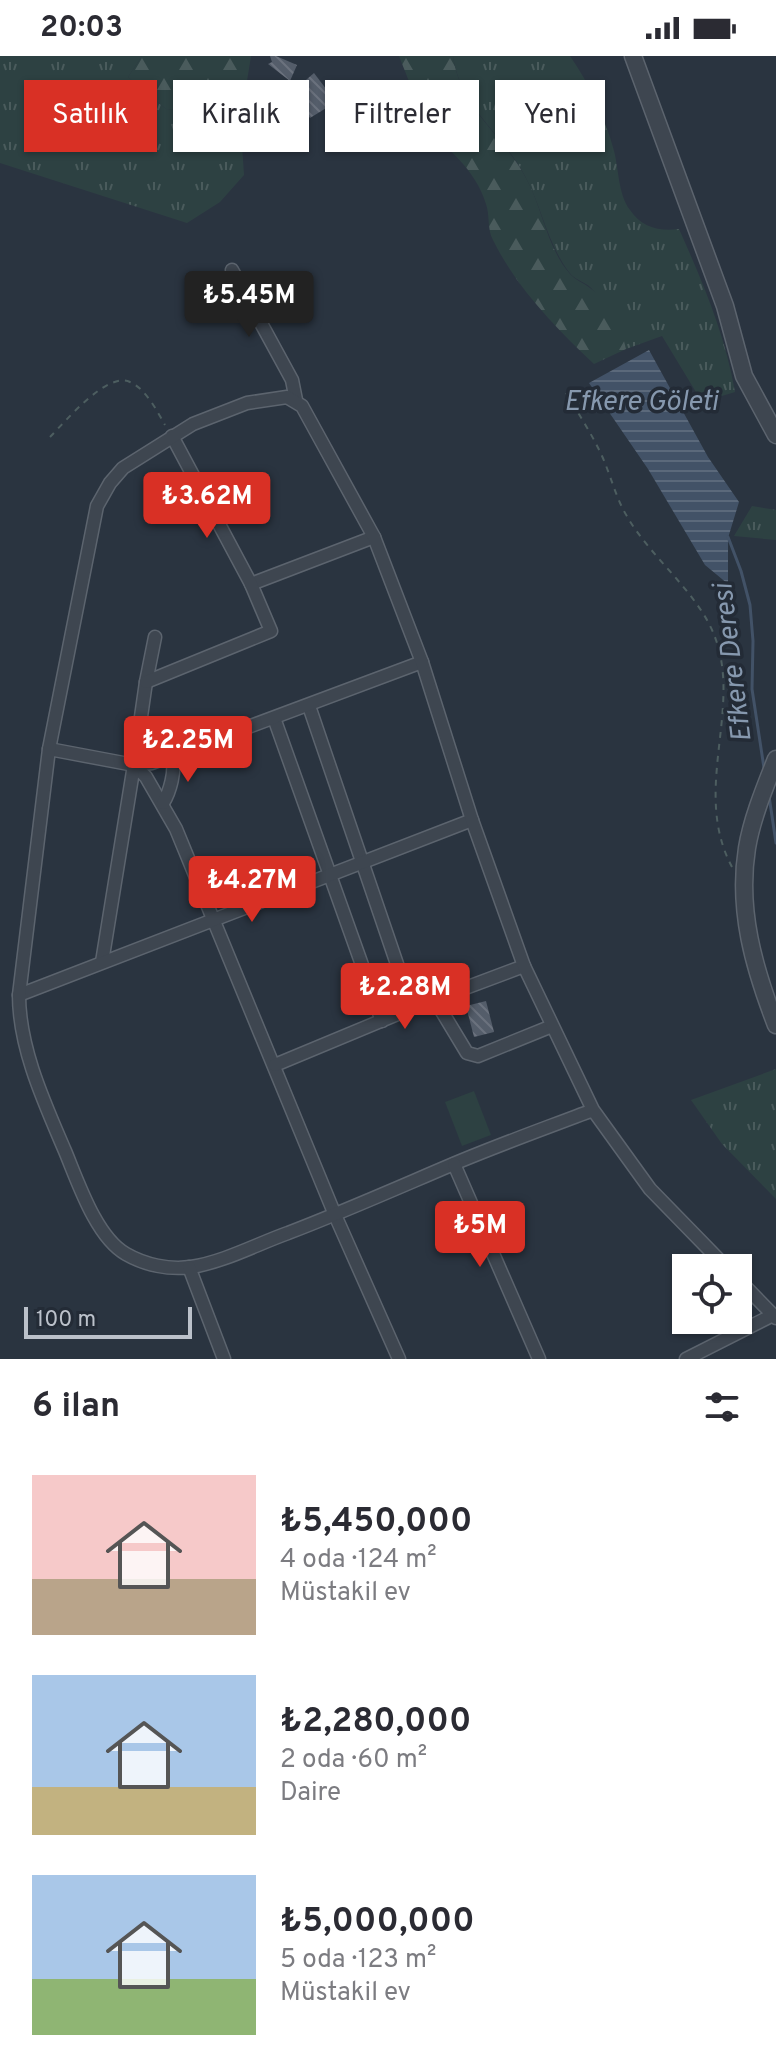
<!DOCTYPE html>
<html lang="tr">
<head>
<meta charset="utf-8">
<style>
  :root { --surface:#fff; --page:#f2f2f3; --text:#2b2b33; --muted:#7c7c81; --accent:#d93025 }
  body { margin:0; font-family:Overpass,sans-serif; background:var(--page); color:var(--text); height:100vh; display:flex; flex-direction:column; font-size:30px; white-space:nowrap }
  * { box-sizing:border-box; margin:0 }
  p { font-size:26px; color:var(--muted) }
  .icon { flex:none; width:44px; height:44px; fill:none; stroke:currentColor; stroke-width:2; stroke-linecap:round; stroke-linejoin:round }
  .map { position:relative; height:1303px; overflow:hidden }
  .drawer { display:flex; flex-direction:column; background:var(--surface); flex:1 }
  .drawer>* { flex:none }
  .hud { position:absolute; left:24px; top:24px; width:728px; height:72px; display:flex; gap:16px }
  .fabs { position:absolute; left:672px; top:1198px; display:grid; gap:16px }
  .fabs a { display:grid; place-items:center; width:80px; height:80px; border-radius:0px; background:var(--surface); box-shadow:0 2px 6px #0004; font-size:40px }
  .scale { position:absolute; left:24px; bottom:20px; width:168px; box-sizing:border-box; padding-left:8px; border:4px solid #bbc1ca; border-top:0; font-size:22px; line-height:28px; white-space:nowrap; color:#bbc1ca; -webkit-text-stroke:6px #232b36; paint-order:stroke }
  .price { position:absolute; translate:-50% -68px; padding:0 18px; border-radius:8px; background:var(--accent); color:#fff; font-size:26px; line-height:52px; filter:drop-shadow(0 2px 4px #0008) }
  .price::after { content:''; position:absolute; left:50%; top:48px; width:24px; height:18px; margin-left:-12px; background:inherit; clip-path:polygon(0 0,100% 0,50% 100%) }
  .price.current { background:#222; color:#fff }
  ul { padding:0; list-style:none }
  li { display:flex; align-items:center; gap:24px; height:200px; padding:0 32px }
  li span { display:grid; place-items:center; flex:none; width:224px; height:160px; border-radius:0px; color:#555 }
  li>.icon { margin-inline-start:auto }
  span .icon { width:96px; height:96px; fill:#fffc; stroke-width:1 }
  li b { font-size:34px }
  h2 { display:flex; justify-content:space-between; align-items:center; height:96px; padding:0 32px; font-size:34px }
  .tag { padding:0 28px; border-radius:0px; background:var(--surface); box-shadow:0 2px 6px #0004; font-size:28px; line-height:72px }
  .tag.current { background:var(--accent); color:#fff }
  .status { display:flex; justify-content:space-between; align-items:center; height:56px; padding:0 40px; background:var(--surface); direction:ltr }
  .status svg { height:22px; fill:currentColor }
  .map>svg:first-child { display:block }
  .grass { fill:url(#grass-tufts) }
  .forest { fill:url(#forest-firs) }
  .pitch { fill:#2d4142 }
  .water { fill:url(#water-rules) }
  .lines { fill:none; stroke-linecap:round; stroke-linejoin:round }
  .stream { stroke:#425267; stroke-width:3 }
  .building { fill:url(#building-back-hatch) }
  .minor-casing { stroke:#5c646e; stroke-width:15 }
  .tertiary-casing { stroke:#5c646e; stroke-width:19 }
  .path { stroke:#4d5e60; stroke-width:2; stroke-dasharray:6 6; stroke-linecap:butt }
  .minor { stroke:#3e4650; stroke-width:12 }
  .tertiary { stroke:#3e4650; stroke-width:16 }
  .labels { text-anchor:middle; stroke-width:7; stroke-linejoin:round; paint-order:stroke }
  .water-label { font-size:28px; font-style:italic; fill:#8698ae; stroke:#232b36 }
</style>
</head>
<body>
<div class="status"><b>20:03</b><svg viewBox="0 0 49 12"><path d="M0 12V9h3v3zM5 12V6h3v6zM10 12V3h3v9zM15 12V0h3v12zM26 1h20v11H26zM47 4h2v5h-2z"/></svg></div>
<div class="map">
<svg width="776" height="1303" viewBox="0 0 776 1303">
  <defs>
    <pattern id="grass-tufts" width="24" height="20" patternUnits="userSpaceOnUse" patternTransform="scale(2)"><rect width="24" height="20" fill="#2d4142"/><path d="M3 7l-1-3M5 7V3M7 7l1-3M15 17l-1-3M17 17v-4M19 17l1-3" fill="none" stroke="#4a5b5c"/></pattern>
    <pattern id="forest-firs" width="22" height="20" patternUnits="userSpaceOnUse" patternTransform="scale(2)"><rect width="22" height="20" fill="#2d4142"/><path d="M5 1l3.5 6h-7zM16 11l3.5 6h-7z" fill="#4a5b5c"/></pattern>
    <pattern id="water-rules" width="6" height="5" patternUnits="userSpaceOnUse" patternTransform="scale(2)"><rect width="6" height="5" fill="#425267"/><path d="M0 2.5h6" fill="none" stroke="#5b697b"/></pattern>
    <pattern id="building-back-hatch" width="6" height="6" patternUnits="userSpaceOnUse" patternTransform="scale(2)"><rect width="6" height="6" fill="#545d6a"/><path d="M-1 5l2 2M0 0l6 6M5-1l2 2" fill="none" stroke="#6b727e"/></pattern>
  </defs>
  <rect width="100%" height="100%" fill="#2a3440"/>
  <g class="grass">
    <polygon points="0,0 142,0 128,21 166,53 203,56 230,53 242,89 244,119 220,146 187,167 0,107"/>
    <path d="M 453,0 L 570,0 C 590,29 605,61 614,95 C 619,114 618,138 630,154 C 641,171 660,176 679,173 C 703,227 725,278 735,336 L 702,346 L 662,280 L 626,293 C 623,276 602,242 589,230 C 582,225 574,223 569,216 C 547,187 542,151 525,120 C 502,77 460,51 453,0 Z"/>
    <polygon points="752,450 776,454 776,484 734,480"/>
    <polygon points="776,1013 776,1143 722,1088 691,1044"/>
  </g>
  <g class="forest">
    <polygon points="142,0 251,0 243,50 203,56 166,53 128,21"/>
    <path d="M 399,0 L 453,0 C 460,53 504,79 527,124 C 543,154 547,192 570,218 C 575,224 584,227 590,232 C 611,247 621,269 626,293 L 594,308 C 556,272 516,231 493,184 C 487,174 490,159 486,148 C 476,114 446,89 419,69 L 414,38 Z"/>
  </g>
  <polygon class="pitch" points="474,1035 491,1079 462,1090 445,1046"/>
  <polygon class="water" points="649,294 708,401 739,446 728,482 728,528 705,509 648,413 589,327"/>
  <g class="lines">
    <g class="stream">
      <polyline points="728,481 741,515 750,549 753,585 752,633 764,712"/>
      <polyline points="769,740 776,787"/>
    </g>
  </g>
  <g class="building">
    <polygon points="270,0 276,0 297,9 290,25 268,8 272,6"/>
    <polygon points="314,17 336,46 310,62 291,37"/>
    <polygon points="486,945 494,976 474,981 466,950"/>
  </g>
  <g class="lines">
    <g class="minor-casing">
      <g id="minor">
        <polyline points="232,214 292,324 296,344"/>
        <polyline points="251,528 374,481"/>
        <polyline points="155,581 146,626 134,709 146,721 176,773 335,1159 399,1303"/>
        <polyline points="146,626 271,575 251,528 172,380"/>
        <polyline points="309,650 412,952"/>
        <polyline points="274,662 382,965"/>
        <polyline points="49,693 134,709 152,707 422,606"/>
        <path d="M 163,747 C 170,736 176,714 172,702"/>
        <polyline points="102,906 134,709"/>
        <polyline points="19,939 472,764"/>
        <polyline points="435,944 467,997 478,1000 552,970"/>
        <polyline points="275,1009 412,952 524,910"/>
        <path d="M 593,1054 C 546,1072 498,1089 451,1109 C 397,1132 343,1156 288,1177 C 257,1188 224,1206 191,1211 C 169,1214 145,1209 126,1198 C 96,1181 78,1126 65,1095 C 44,1046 19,992 19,939 L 49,693 L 97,450 L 110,427 L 123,412 L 193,368 L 247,347 L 287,341 L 302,350 L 374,481 L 422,606 L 472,764 L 524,910 L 593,1054 L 650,1133 L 727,1212"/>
        <polyline points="454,1108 539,1303"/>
        <polyline points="189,1211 224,1303"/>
        <polyline points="738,1223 776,1262"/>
        <polyline points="686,1303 773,1259"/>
      </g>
    </g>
    <g class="tertiary-casing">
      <g id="tertiary">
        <polyline points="633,0 725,250 744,320 776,379"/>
        <path d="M 776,703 C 765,731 752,762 747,792 C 737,854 754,912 776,969"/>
      </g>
    </g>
    <g class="path">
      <path d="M 566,337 C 578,357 592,378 602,400 C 611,420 616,443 628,462 C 652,503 701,539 716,584 C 741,656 692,736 732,811"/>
      <path d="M 50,381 C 65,366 107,315 130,326 C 146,333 157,355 165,369"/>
    </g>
    <use href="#minor" class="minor"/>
    <use href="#tertiary" class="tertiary"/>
  </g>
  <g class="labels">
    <g class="water-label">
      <text x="641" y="354">Efkere Göleti</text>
      <text transform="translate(731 607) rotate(-97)" y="10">Efkere Deresi</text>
    </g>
  </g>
</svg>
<div class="fabs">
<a><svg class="icon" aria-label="locate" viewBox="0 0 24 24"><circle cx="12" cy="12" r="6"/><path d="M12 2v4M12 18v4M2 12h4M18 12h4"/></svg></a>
</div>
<div class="scale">100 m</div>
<b class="price current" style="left:249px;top:283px">₺5.45M</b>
<b class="price" style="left:207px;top:484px">₺3.62M</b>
<b class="price" style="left:188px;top:728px">₺2.25M</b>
<b class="price" style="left:252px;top:868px">₺4.27M</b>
<b class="price" style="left:405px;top:975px">₺2.28M</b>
<b class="price" style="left:480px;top:1213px">₺5M</b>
<div class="hud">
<a class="tag current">Satılık</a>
<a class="tag">Kiralık</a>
<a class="tag">Filtreler</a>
<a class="tag">Yeni</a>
</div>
</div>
<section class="drawer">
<h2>6 ilan<svg class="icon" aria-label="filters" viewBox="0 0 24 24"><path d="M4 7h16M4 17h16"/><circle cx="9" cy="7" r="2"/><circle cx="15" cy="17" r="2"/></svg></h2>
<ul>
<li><span style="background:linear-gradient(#f6c9c9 65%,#b9a48a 0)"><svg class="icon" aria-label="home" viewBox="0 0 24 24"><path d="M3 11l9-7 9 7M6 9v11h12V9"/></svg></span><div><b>₺5,450,000</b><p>4 oda · 124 m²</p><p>Müstakil ev</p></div></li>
<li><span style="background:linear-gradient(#a9c7e8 70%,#c2b280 0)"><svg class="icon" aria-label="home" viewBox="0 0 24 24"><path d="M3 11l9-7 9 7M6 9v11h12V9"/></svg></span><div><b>₺2,280,000</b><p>2 oda · 60 m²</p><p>Daire</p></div></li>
<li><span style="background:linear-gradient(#a9c7e8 65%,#8fb573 0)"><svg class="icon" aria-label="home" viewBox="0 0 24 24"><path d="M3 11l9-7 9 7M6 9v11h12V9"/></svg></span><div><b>₺5,000,000</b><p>5 oda · 123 m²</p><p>Müstakil ev</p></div></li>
</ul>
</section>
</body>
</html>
